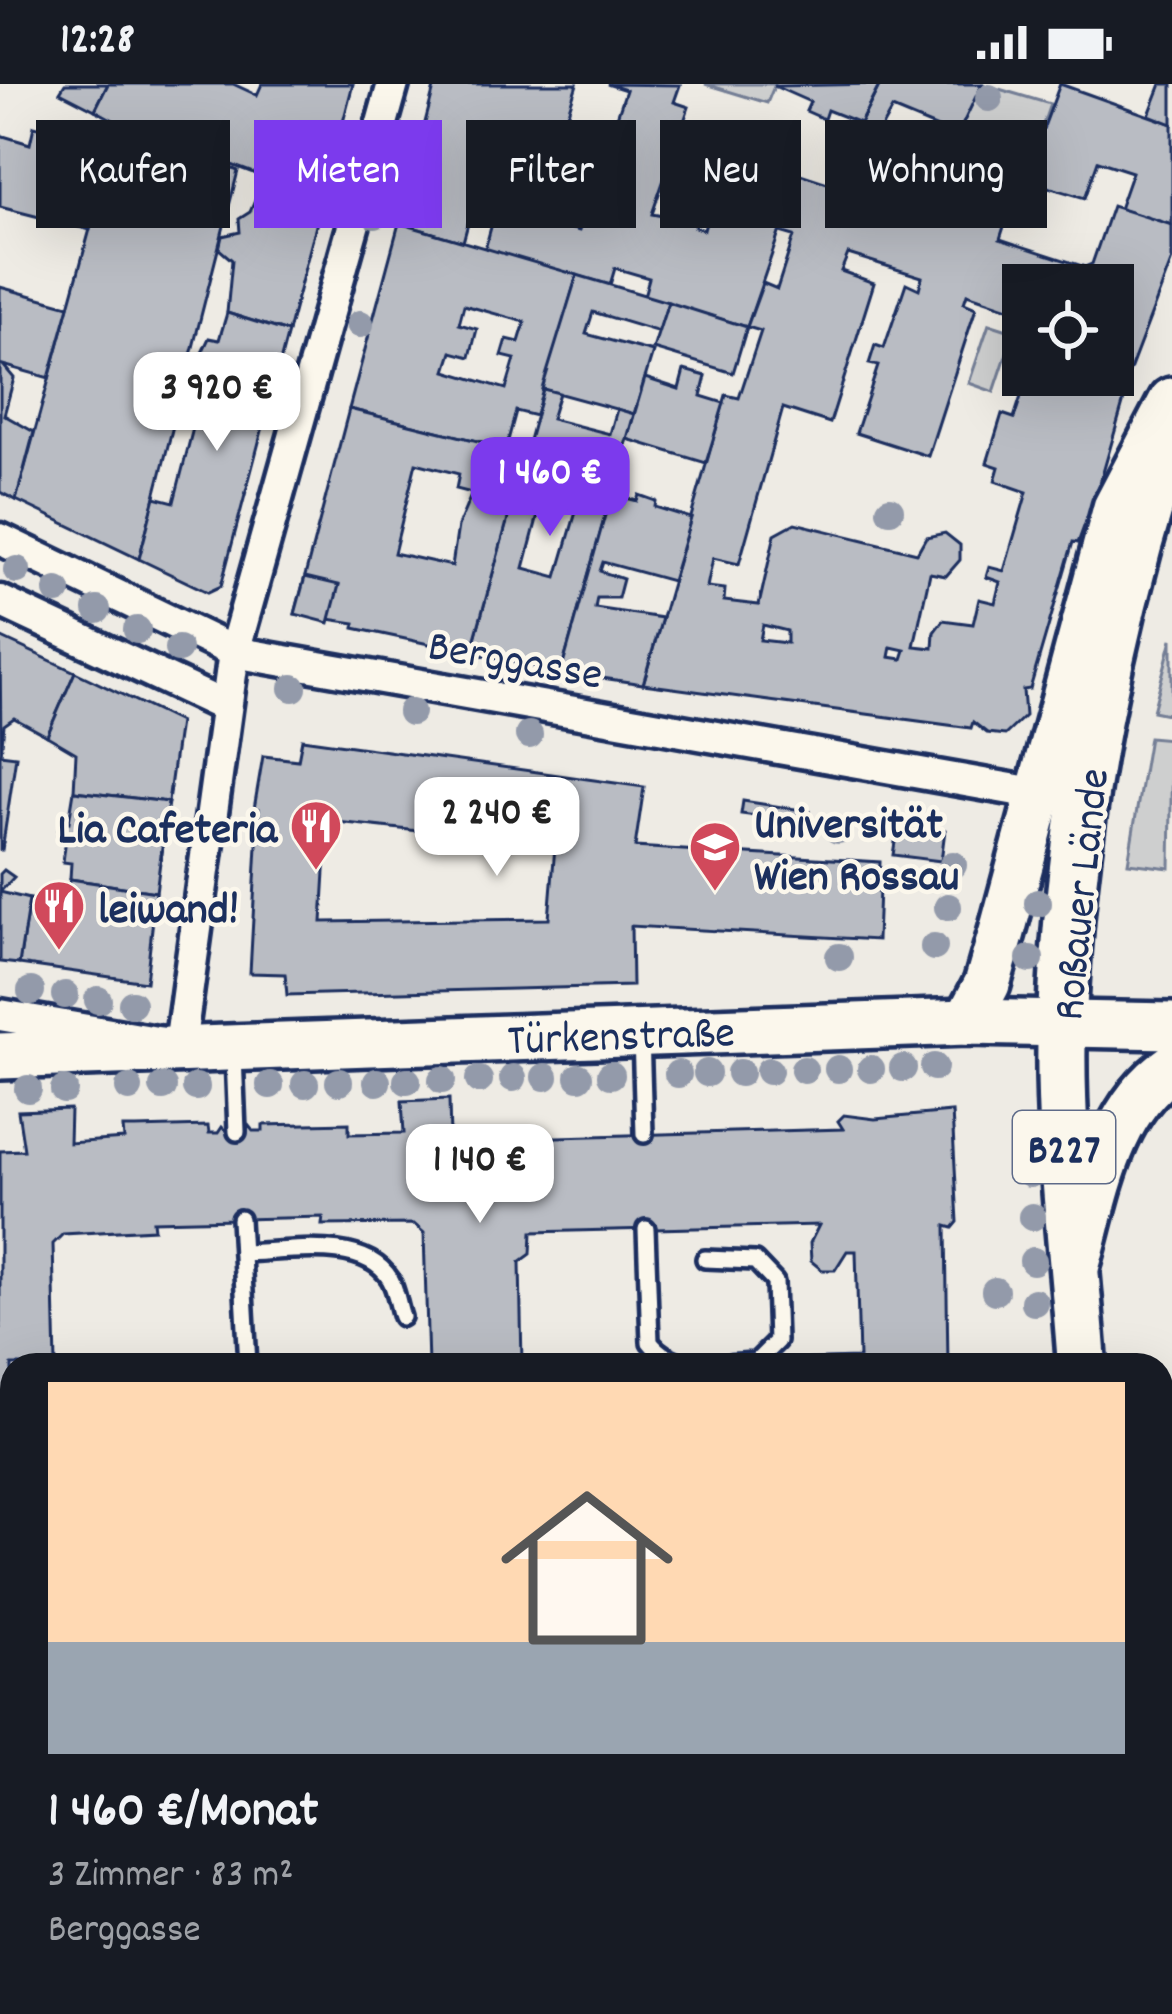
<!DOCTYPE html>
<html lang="de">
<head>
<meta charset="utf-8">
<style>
  :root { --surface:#171b24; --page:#242831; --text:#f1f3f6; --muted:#9ea1a6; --accent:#7c3aed }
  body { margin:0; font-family:Dekko,sans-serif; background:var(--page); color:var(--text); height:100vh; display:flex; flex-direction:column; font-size:45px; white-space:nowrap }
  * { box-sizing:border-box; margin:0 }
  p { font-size:39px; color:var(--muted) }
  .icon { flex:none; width:66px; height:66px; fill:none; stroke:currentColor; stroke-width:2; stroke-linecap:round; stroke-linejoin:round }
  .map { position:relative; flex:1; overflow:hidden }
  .side { position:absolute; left:0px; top:1269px; width:1173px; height:663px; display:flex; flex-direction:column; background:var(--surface); border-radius:36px 36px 0 0; box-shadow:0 12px 48px #0002 }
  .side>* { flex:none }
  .banner { position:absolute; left:36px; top:36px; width:1101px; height:108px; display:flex; gap:24px }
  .buttons { position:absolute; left:1002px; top:180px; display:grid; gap:24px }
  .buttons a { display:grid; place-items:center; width:132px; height:132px; border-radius:0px; background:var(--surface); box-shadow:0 12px 48px #0002; font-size:60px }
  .price { position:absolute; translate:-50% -102px; padding:0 27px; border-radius:24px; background:#fff; color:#222; font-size:39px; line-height:78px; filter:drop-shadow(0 3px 6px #0008) }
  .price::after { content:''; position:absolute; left:50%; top:72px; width:36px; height:27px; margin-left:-18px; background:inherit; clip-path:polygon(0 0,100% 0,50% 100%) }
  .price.selected { background:var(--accent); color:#fff }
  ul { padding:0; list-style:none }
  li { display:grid; align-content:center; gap:24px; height:636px; padding:0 48px }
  li span { display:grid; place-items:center; height:372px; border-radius:0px; color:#555 }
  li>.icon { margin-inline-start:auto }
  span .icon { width:216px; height:216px; fill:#fffc; stroke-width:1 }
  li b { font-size:51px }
  .chip { padding:0 42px; border-radius:0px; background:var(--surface); box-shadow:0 12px 48px #0002; font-size:42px; line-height:108px }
  .chip.selected { background:var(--accent); color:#fff }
  .status { display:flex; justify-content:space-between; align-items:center; height:84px; padding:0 60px; background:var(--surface); direction:ltr }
  .status svg { height:33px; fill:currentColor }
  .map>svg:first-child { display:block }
  .green { fill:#cecfcf; stroke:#747f96; stroke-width:3 }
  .building { fill:#b9bcc3; stroke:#1b2f5e; stroke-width:3; fill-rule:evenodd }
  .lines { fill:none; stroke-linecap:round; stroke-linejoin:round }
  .lane-casing { stroke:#1b2f5e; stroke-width:24 }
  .street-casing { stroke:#1b2f5e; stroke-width:39 }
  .secondary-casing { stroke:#1b2f5e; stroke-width:54 }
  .primary-casing { stroke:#1b2f5e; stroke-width:57 }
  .lane { stroke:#fbf7ec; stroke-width:15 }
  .street { stroke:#fbf7ec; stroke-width:30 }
  .secondary { stroke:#fbf7ec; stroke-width:45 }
  .primary { stroke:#fbf7ec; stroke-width:48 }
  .tram { stroke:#1b2f5e; stroke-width:3 }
  .tree { fill:#939aaa }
  .labels { text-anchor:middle; stroke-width:9; stroke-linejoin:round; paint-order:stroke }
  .shield { fill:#fbf7ec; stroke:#5e6b89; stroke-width:3 }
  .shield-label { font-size:42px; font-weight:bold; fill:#1b2f5e }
  .street-label { font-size:45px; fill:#1b2f5e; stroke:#fbf7ec }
  .poi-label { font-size:45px; font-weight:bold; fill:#1b2f5e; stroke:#fbf7ec; text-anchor:start }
</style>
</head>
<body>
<div class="status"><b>12:28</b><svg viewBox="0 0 49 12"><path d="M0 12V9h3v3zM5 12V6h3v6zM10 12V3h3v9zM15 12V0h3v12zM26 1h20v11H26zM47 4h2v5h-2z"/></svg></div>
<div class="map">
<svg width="1172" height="1930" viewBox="0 0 1172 1930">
  <rect width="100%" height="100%" fill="#eeebe4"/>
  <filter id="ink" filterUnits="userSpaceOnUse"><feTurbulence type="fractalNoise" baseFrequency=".00833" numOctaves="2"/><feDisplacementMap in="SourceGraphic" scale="24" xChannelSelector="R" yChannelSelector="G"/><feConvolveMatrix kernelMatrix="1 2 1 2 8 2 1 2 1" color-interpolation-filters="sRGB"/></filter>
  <g filter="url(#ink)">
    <g class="green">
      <polygon points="705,0 775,0 767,19"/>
      <polygon points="982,0 1050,20 1024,96 945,73"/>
      <polygon points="989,240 1014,248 994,308 969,299"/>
      <polygon points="1172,555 1172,631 1153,627"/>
      <polygon points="1149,653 1172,655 1170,784 1128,779"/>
    </g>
    <g class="building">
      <polygon points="65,0 108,0 95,26 60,8"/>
      <polygon points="108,0 233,0 257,11 262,0 353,0 323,115 119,39 95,26"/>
      <polygon points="435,0 577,0 534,134 579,147 626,6 607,0 680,1 674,18 689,23 652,130 696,138 695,143 704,146 707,135 719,138 730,106 788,123 747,243 644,212 649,194 615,184 610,201 485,165 493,136 483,134 485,125 473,121 463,158 399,139"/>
      <polygon points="880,0 982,0 957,52 892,25 877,52 857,46"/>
      <polygon points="880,0 860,39 827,26 824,35 806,27 810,18 774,2"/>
      <polygon points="1060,0 1172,40 1172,141 1119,125 1132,88 1098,77 1085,114 1024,96"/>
      <polygon points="1161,0 1172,0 1172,40 1149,31"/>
      <polygon points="119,39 238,87 139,475 16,416"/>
      <polygon points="34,42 64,49 59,67 108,81 90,146 0,123 0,51 30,60"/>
      <path d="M 797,89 L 904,124 L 907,114 L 931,122 L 937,104 L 1009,127 L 1000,155 L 1085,183 L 1092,180 L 1112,122 L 1172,141 L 1172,176 L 1119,315 L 1124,316 L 1100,399 L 1078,459 L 1073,458 L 1030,605 L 1023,606 L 1025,632 L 1005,651 L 987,649 L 973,638 L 971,644 L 643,600 L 726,311 L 739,314 L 761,247 L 747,243 L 763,199 L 777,205 L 794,152 L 780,148 ZM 848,170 L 922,193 L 919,205 L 906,199 L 884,264 L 875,261 L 869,280 L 878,282 L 856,349 L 928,372 L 976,224 L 964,219 L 967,210 L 1023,229 L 1023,201 L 1113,201 L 1113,291 L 1028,291 L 1014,334 L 1002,330 L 987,379 L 999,383 L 995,397 L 1027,408 L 1004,487 L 989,483 L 986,493 L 1000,498 L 995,519 L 979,515 L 973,540 L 943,536 L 934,548 L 933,564 L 914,562 L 930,489 L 946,492 L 960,476 L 960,461 L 945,449 L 926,453 L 917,469 L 795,439 L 775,450 L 759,521 L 724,517 L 725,505 L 707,503 L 713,474 L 739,480 L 783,324 L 830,339 L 874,199 L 841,187 ZM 763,541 L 787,547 L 787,559 L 760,556 ZM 891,563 L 905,566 L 902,575 L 889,573 Z"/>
      <polygon points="264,95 323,115 288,248 227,229 232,176 219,165 222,152 240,148 239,135 250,128"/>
      <path d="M 399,139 L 577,191 L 536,332 L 516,327 L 506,364 L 349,325 ZM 464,221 L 525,238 L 519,258 L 507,255 L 502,272 L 515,275 L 506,305 L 446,287 L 452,268 L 470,273 L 477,245 L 459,240 Z"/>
      <polygon points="577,191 668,218 659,248 593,228 586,250 653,268 634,330 542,305"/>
      <polygon points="0,203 69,222 49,294 3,281 14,294 4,331 34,348 16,416 0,408"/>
      <polygon points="668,218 747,243 733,289 653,265"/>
      <polygon points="227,229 288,248 221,502 208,508 139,475 155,413 174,418 203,305 184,300 191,270 200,273 209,254 219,256"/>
      <polygon points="684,286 706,292 701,312 724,319 706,379 627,355 645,294 679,305"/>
      <path d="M 543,305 L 559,309 L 551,335 L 610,350 L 617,325 L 634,330 L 561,588 L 471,569 ZM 543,412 L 578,421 L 557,493 L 524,484 Z"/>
      <path d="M 349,325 L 526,369 L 471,569 L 354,544 L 355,539 L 295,530 ZM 416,379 L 459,390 L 456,405 L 472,409 L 458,442 L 452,482 L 394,469 Z"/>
      <polygon points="611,410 637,417 639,411 656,417 655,423 691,434 672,497 603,478 600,487 623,495 618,514 597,514 595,524 662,534 643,600 561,588"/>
      <polygon points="305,493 339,501 329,539 295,530"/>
      <polygon points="0,553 75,588 47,652 14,634 4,641 1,670"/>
      <polygon points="75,588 179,638 168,718 74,707 76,669 47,652"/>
      <path d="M 302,655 L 644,703 L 635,763 L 880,778 L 877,856 L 631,842 L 632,902 L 287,911 L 285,890 L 250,889 L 259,725 L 254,725 L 263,672 L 298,676 ZM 328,737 L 555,762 L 549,835 L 322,838 Z"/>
      <polygon points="0,670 16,672 2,766 0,766"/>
      <polygon points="74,707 168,718 156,808 70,795 71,779 63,778 66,753 57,751 60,737 69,738"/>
      <polygon points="743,717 809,727 808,739 741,730"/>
      <polygon points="898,739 945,746 941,777 893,771"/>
      <polygon points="4,786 14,793 0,808 0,790"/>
      <polygon points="70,795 156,808 146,898 19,880 29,815 60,818 61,805 68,805"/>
      <polygon points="0,808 29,815 19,880 0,878"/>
      <polygon points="449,1015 450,1056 843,1045 838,1037 844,1031 875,1035 952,1028 958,1138 953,1144 946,1142 948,1281 787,1281 787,1276 859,1274 856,1167 847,1167 835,1186 822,1186 811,1177 810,1159 819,1141 532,1148 531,1170 520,1178 522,1281 428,1281 424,1149 414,1140 322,1141 323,1133 153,1137 154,1145 63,1150 53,1160 56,1281 12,1281 12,1772 0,1773 0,1067 24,1066 18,1027 70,1025 69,1059 124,1055 123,1044 136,1044 208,1042 209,1049 218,1049 222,1043 227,1048 246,1048 249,1042 253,1047 263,1047 263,1041 349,1039 349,1050 404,1049 402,1017"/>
      <polygon points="147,1920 147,1930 0,1930 0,1922"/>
      <rect x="369" y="1920" width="135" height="10"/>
      <polygon points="504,1920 626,1920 627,1930 504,1930"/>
      <polygon points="626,1920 742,1920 743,1930 627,1930"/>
      <polygon points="742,1920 857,1920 857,1930 743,1930"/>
      <rect x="857" y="1920" width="156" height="10"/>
    </g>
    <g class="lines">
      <g class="lane-casing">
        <g id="lane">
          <polyline points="641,951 644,1050"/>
          <polyline points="234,971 237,1048"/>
          <polyline points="240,1135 248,1281"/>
          <path d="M 646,1145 L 650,1258 C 675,1291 718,1279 756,1278 L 777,1257 L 775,1198 L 755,1177 L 705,1175"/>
          <path d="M 242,1169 C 285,1168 364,1152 390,1195 C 396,1205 398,1221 402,1233"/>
        </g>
      </g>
      <g class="street-casing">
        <g id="street">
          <polyline points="0,455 234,568 1039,710"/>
          <polyline points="0,517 224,622"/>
          <polyline points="0,931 180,962 234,568 393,0"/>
          <polyline points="193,1920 193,1930"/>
          <polyline points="324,1920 324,1930"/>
          <polyline points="1065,1920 1065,1930"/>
        </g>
      </g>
      <g class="secondary-casing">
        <g id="secondary">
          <polyline points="967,938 987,900 1002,848 1116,424 1172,317"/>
          <polyline points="0,972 967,938 1172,942"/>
          <path d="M 1077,1180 C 1097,1110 1108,1027 1172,983"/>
          <polyline points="1161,1754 1172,1750"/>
          <polyline points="1161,1814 1172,1810"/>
          <polyline points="0,1869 12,1868"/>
        </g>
      </g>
      <g class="primary-casing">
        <g id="primary">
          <path d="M 1082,1281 C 1074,1167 1058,1051 1062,936 C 1069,742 1110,531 1172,347"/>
          <polyline points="1161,1647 1172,1685"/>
        </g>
      </g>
      <use href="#lane" class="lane"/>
      <use href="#street" class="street"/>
      <use href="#secondary" class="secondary"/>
      <use href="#primary" class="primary"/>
      <polyline class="tram" points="1170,1930 1172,1874"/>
    </g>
    <g class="tree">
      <circle cx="989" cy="14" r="14"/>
      <circle cx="995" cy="72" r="14"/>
      <circle cx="375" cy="131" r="14"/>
      <circle cx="360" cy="240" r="14"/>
      <circle cx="890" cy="426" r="14"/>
      <circle cx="17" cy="486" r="14"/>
      <circle cx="57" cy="507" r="14"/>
      <circle cx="97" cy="526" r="14"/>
      <circle cx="137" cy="546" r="14"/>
      <circle cx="178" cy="565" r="14"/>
      <circle cx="293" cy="604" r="14"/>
      <circle cx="411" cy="628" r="14"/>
      <circle cx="529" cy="651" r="14"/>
      <circle cx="838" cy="746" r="14"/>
      <circle cx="953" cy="781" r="14"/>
      <circle cx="1038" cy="819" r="14"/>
      <circle cx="948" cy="823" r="14"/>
      <circle cx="934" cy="863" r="14"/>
      <circle cx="839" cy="873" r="14"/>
      <circle cx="1030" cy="875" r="14"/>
      <circle cx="31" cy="907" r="14"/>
      <circle cx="65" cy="911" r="14"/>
      <circle cx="98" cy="916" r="14"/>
      <circle cx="132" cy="920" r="14"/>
      <circle cx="934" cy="983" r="14"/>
      <circle cx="903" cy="984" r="14"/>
      <circle cx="838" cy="985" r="14"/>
      <circle cx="871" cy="985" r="14"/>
      <circle cx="804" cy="986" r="14"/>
      <circle cx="769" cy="987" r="14"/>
      <circle cx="707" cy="989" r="14"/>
      <circle cx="740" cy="989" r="14"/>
      <circle cx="678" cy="990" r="14"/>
      <circle cx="611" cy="991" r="14"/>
      <circle cx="545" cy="993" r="14"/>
      <circle cx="579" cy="993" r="14"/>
      <circle cx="513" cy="994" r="14"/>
      <circle cx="442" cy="996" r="14"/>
      <circle cx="479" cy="996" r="14"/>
      <circle cx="407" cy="997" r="14"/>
      <circle cx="339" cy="998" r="14"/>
      <circle cx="377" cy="998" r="14"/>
      <circle cx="305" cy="1000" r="14"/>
      <circle cx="270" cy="1001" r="14"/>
      <circle cx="163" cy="1003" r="14"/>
      <circle cx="196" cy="1003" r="14"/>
      <circle cx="129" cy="1004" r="14"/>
      <circle cx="28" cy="1005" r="14"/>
      <circle cx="64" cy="1006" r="14"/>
      <circle cx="1030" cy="1090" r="14"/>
      <circle cx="1032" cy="1133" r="14"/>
      <circle cx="1033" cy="1177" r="14"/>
      <circle cx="995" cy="1207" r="14"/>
      <circle cx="1034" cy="1218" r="14"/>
    </g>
  </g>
  <defs>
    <g id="restaurant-pin" transform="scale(2.7)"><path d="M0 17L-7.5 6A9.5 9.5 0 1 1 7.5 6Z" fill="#d1495b" stroke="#fbf7ec"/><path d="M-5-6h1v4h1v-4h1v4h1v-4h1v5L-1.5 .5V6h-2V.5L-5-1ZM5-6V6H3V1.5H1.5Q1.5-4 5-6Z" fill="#fff"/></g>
    <g id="university-pin" transform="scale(2.7)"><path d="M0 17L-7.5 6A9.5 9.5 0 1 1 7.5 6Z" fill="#d1495b" stroke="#fbf7ec"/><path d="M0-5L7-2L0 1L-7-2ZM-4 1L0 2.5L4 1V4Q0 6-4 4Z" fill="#fff"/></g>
  </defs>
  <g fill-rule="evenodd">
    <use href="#restaurant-pin" x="316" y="742"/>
    <use href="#university-pin" x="715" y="763"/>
    <use href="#restaurant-pin" x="59" y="822"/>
  </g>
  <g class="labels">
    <rect class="shield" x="1013" y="1027" width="102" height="72" rx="9"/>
    <g class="shield-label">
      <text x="1064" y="1078">B227</text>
    </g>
    <g class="street-label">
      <text transform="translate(516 573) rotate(10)" y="16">Berggasse</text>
      <text transform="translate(1078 810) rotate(-84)" y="16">Roßauer Lände</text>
      <text transform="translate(621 949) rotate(-2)" y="16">Türkenstraße</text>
    </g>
    <g class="poi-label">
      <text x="754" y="753">Universität<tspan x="754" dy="52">Wien Rossau</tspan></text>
      <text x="277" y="758" text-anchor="end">Lia Cafeteria</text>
      <text x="98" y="838">leiwand!</text>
    </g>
  </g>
</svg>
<div class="buttons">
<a><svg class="icon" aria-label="locate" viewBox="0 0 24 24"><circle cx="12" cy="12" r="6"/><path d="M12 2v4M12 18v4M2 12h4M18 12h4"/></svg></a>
</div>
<b class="price" style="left:217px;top:370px">3 920 €</b>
<b class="price selected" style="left:550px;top:455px">1 460 €</b>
<b class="price" style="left:497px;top:795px">2 240 €</b>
<b class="price" style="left:480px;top:1142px">1 140 €</b>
<div class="banner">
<a class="chip">Kaufen</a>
<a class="chip selected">Mieten</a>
<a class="chip">Filter</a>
<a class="chip">Neu</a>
<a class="chip">Wohnung</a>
</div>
<section class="side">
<ul>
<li><span style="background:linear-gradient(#ffd9b3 70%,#9aa5b1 0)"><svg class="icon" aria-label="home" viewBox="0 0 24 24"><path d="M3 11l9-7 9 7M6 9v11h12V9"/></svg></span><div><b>1 460 €/Monat</b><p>3 Zimmer · 83 m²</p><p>Berggasse</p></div></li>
</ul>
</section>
</div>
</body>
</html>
